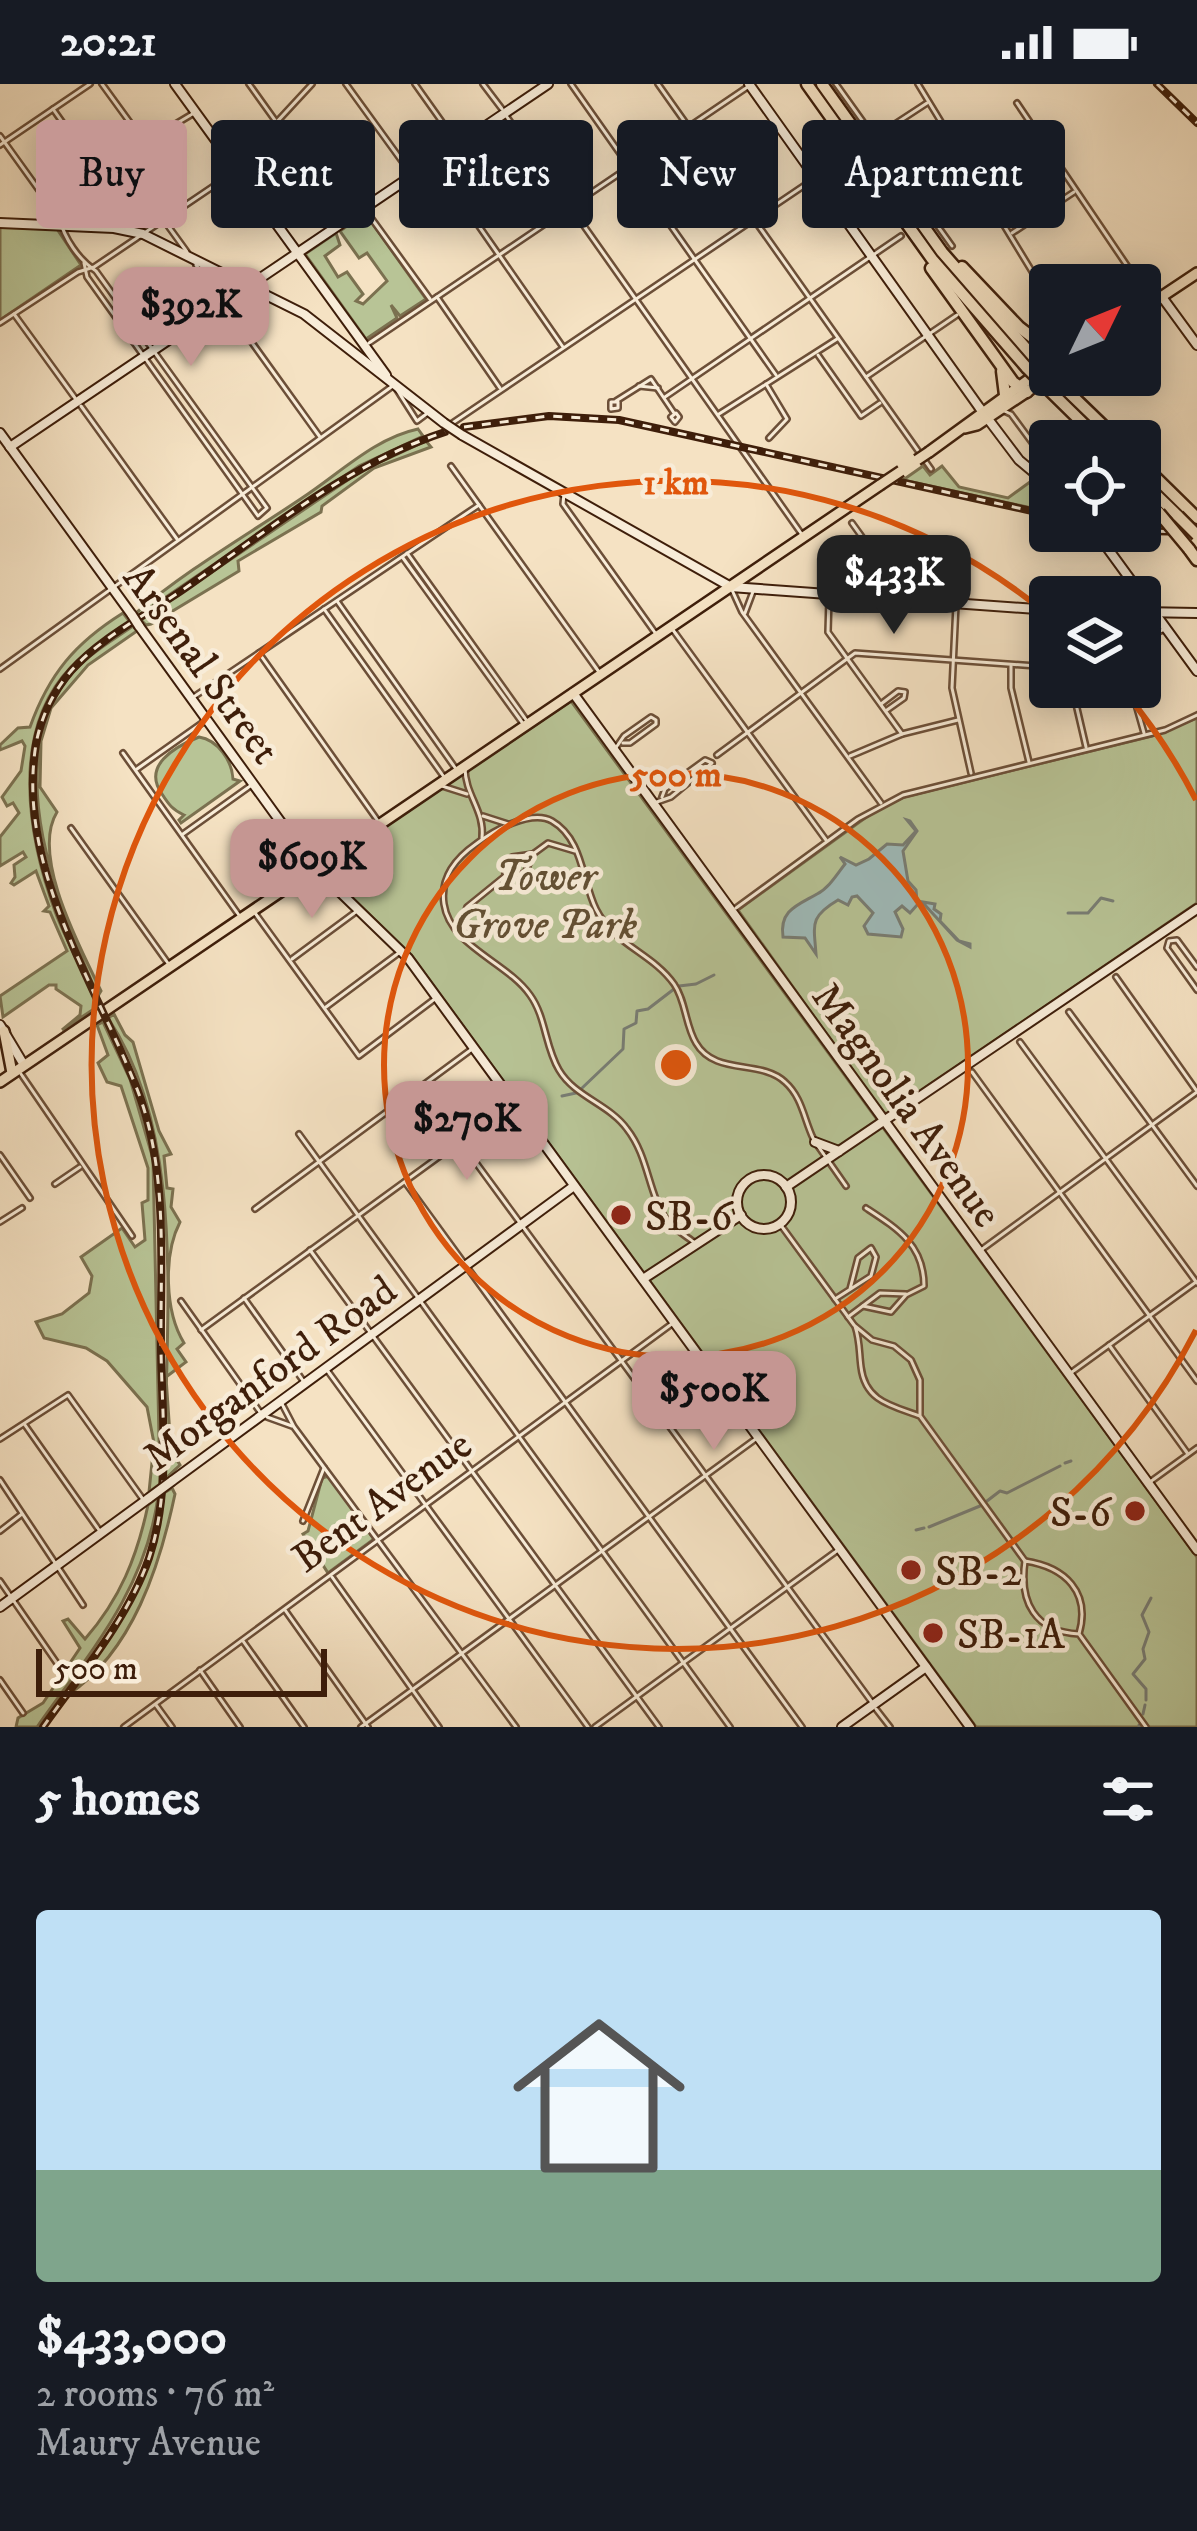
<!DOCTYPE html>
<html lang="en">
<head>
<meta charset="utf-8">
<style>
  :root { --surface:#171b24; --page:#242831; --text:#f1f3f6; --muted:#9ea1a6; --line:#363941; --accent:#c59692 }
  body { margin:0; font-family:"IM FELL DW Pica",serif; background:var(--page); color:var(--text); height:100vh; display:flex; flex-direction:column; font-size:45px; white-space:nowrap }
  * { box-sizing:border-box; margin:0 }
  p { font-size:39px; color:var(--muted) }
  .icon { flex:none; width:66px; height:66px; fill:none; stroke:currentColor; stroke-width:2; stroke-linecap:round; stroke-linejoin:round }
  .map { position:relative; height:1643px; overflow:hidden }
  .details { display:flex; flex-direction:column; background:var(--surface); flex:1 }
  .details>* { flex:none }
  .guide { position:absolute; left:36px; top:36px; width:1125px; height:108px; display:flex; gap:24px }
  .needle { width:78px; rotate:47deg }
  .controls { position:absolute; left:1029px; top:180px; display:grid; gap:24px }
  .controls a { display:grid; place-items:center; width:132px; height:132px; border-radius:12px; background:var(--surface); box-shadow:0 6px 30px #0003; font-size:60px }
  .scale { position:absolute; left:36px; bottom:30px; width:291px; box-sizing:border-box; padding-left:12px; border:6px solid #3e1e0a; border-top:0; font-size:33px; line-height:42px; white-space:nowrap; color:#3e1e0a; -webkit-text-stroke:9px #f8ecd8; paint-order:stroke }
  .price { position:absolute; translate:-50% -102px; padding:0 27px; border-radius:24px; background:var(--accent); color:#111; font-size:39px; line-height:78px; filter:drop-shadow(0 3px 6px #0008) }
  .price::after { content:''; position:absolute; left:50%; top:72px; width:36px; height:27px; margin-left:-18px; background:inherit; clip-path:polygon(0 0,100% 0,50% 100%) }
  .price.current { background:#222; color:#fff }
  ul { padding:0; list-style:none }
  li { display:grid; align-content:center; gap:24px; height:636px; padding:0 36px }
  li+li { border-top:3px solid var(--line) }
  li span { display:grid; place-items:center; height:372px; border-radius:12px; color:#555 }
  li>.icon { margin-inline-start:auto }
  span .icon { width:216px; height:216px; fill:#fffc; stroke-width:1 }
  li b { font-size:51px }
  h2 { display:flex; justify-content:space-between; align-items:center; height:144px; padding:0 36px; font-size:51px }
  .chip { padding:0 42px; border-radius:12px; background:var(--surface); box-shadow:0 6px 30px #0003; font-size:42px; line-height:108px }
  .chip.current { background:var(--accent); color:#111 }
  .status { display:flex; justify-content:space-between; align-items:center; height:84px; padding:0 60px; background:var(--surface); direction:ltr }
  .status svg { height:33px; fill:currentColor }
  .map>svg:first-child { display:block }
  .green { fill:#b8c496; stroke:#7b7150; stroke-width:3 }
  .water { fill:#9fbcbb; stroke:#787d74; stroke-width:3 }
  .lines { fill:none; stroke-linecap:round; stroke-linejoin:round }
  .stream { stroke:#787d74; stroke-width:3 }
  .street-casing { stroke:#6c4f38; stroke-width:8 }
  .secondary-casing { stroke:#3e1e0a; stroke-width:12 }
  .primary-casing { stroke:#3e1e0a; stroke-width:14 }
  .highway-casing { stroke:#3e1e0a; stroke-width:15 }
  .street { stroke:#f8ecd8; stroke-width:3 }
  .secondary { stroke:#f8ecd8; stroke-width:8 }
  .primary { stroke:#f5e2c3; stroke-width:9 }
  .highway { stroke:#f5e2c3; stroke-width:10 }
  .rail-casing { stroke:#3e1e0a; stroke-width:8 }
  .rail { stroke:#f8ecd8; stroke-width:3; stroke-dasharray:9; stroke-linecap:butt }
  .secondary-bridge-casing { stroke:#3e1e0a; stroke-width:12; stroke-linecap:butt }
  .primary-bridge-casing { stroke:#3e1e0a; stroke-width:14; stroke-linecap:butt }
  .highway-bridge-casing { stroke:#3e1e0a; stroke-width:15; stroke-linecap:butt }
  .secondary-bridge { stroke:#f8ecd8; stroke-width:8 }
  .primary-bridge { stroke:#f5e2c3; stroke-width:9 }
  .highway-bridge { stroke:#f5e2c3; stroke-width:10 }
  .ring { fill:none; stroke:#e0560c; stroke-width:6 }
  .poi-dot { fill:#8f2418; stroke:#f8ecd8; stroke-width:4.5 }
  .labels { text-anchor:middle; stroke-width:9; stroke-linejoin:round; paint-order:stroke }
  .street-label { font-size:42px; fill:#3e1e0a; stroke:#f8ecd8 }
  .park-label { font-size:42px; font-style:italic; fill:#635034; stroke:#f8ecd8 }
  .poi-label { font-size:42px; fill:#3e1e0a; stroke:#f8ecd8; text-anchor:start }
  .centre { fill:#e0560c; stroke:#f8ecd8; stroke-width:6 }
  .ring-label { font-size:36px; text-anchor:middle; font-weight:bold; fill:#e0560c; stroke:#f8ecd8; stroke-width:9; stroke-linejoin:round; paint-order:stroke }
</style>
</head>
<body>
<div class="status"><b>20:21</b><svg viewBox="0 0 49 12"><path d="M0 12V9h3v3zM5 12V6h3v6zM10 12V3h3v9zM15 12V0h3v12zM26 1h20v11H26zM47 4h2v5h-2z"/></svg></div>
<div class="map">
<svg width="1197" height="1643" viewBox="0 0 1197 1643">
  <rect width="100%" height="100%" fill="#f5e2c3"/>
  <filter id="stains"><feTurbulence type="fractalNoise" baseFrequency=".00167" numOctaves="4"/><feColorMatrix values="0 0 0 0 .2 0 0 0 0 .09 0 0 0 0 .02 0 0 0 .5 -.17"/></filter>
  <radialGradient id="worn" r=".72"><stop offset=".6" stop-color="#630" stop-opacity="0"/><stop offset="1" stop-color="#630" stop-opacity=".3"/></radialGradient>
  <g class="green">
    <polygon points="1008,42 1044,95 1018,113 982,59"/>
    <polygon points="365,129 426,215 400,232 391,221 397,234 366,255 305,170 336,149 340,161 325,172 338,193 347,188 363,210 356,217 363,220 387,197 367,169 359,174 340,147"/>
    <polygon points="0,142 57,145 81,181 0,236"/>
    <path d="M 418,345 L 423,352 L 359,382 L 138,532 L 136,529 C 188,485 244,453 302,414 C 340,389 375,354 418,345 Z"/>
    <polygon points="426,357 431,363 374,384 322,422 321,428 238,477 239,487 151,540 146,541 141,536 361,387"/>
    <polygon points="923,382 930,391 942,382 959,403 1008,414 1034,395 1050,405 1050,428 903,396"/>
    <path d="M 123,529 L 130,538 C 110,552 88,565 71,583 C 9,647 28,754 56,830 C 68,861 87,892 97,923 L 62,946 L 80,931 L 81,922 L 56,905 L 56,901 L 49,901 L 3,933 L 0,912 L 67,867 L 50,828 L 44,827 L 49,822 L 36,787 L 14,801 L 11,799 L 15,793 L 14,781 L 26,773 L 23,768 L 0,782 L 0,753 L 19,729 L 13,719 L 7,722 L 2,713 L 21,687 L 25,662 L 22,657 L 0,666 L 0,661 L 18,644 L 30,643 C 49,590 75,559 123,529 Z"/>
    <path d="M 133,542 L 137,547 L 88,581 L 51,624 L 41,657 L 40,703 L 57,728 C 30,772 81,865 101,907 L 98,912 C 59,823 0,683 68,594 C 85,572 110,558 133,542 Z"/>
    <polygon points="571,617 1197,1473 1197,1643 976,1643 412,872 333,795 330,789 333,777"/>
    <polygon points="1197,634 1197,819 887,1030 882,1028 738,826 872,729 904,713 1152,652"/>
    <path d="M 199,653 C 218,656 232,677 233,695 L 240,697 L 181,739 L 179,736 L 184,731 C 173,726 169,721 162,710 C 142,682 174,663 199,653 Z"/>
    <path d="M 114,930 L 125,951 L 133,958 L 159,1047 L 171,1070 L 164,1072 L 167,1104 L 173,1105 L 171,1123 L 180,1138 C 163,1171 165,1228 184,1259 L 177,1265 L 186,1278 L 166,1293 L 171,1366 L 180,1381 L 165,1395 C 163,1252 191,1058 108,934 Z"/>
    <polygon points="103,938 130,995 153,1075 160,1400 149,1408 154,1359 147,1323 107,1277 86,1264 44,1254 36,1238 62,1230 89,1209 92,1192 81,1173 122,1144 135,1163 145,1156 142,1119 148,1116 148,1084 121,1002 107,998 98,979 108,971 97,941"/>
    <polygon points="329,1392 374,1455 328,1489 303,1450 308,1447 322,1394"/>
    <path d="M 172,1404 L 175,1410 C 160,1481 133,1567 69,1610 C 115,1546 155,1489 164,1409 Z"/>
    <path d="M 158,1413 C 145,1507 90,1568 37,1643 L 16,1643 L 18,1634 L 43,1619 L 80,1564 L 63,1537 L 68,1535 L 85,1555 C 120,1515 137,1473 148,1421 Z"/>
  </g>
  <path class="water" d="M 907,736 L 910,737 L 917,747 L 903,767 L 908,797 L 916,806 L 917,817 L 935,820 L 934,825 L 941,830 L 940,837 L 959,857 L 970,860 L 970,863 L 957,856 L 924,820 L 918,820 L 910,829 L 902,822 L 895,828 L 903,845 L 901,853 L 868,850 L 864,842 L 873,829 L 857,812 L 852,813 L 848,821 L 838,816 C 809,833 814,841 816,870 L 805,854 L 783,853 C 779,826 798,821 817,810 C 829,804 837,790 845,780 L 840,773 L 856,781 L 869,775 L 887,760 L 903,761 L 916,747 Z"/>
  <g class="lines">
    <g class="stream">
      <polyline points="1068,829 1088,829 1101,814 1113,817"/>
      <polyline points="679,902 696,900 714,891"/>
      <polyline points="581,1005 623,965 624,945 636,939 637,927 648,925 674,905"/>
      <polyline points="562,1012 576,1009"/>
      <polyline points="1065,1379 1071,1377"/>
      <polyline points="987,1417 1000,1407 1007,1409 1060,1382"/>
      <polyline points="929,1443 980,1422"/>
      <polyline points="916,1446 924,1444"/>
      <polyline points="1146,1616 1146,1605 1133,1590 1145,1575 1143,1565 1149,1548 1142,1531 1151,1514"/>
      <polyline points="1143,1630 1145,1621"/>
      <polyline points="1139,1643 1139,1641"/>
    </g>
    <g class="street-casing">
      <g id="street">
        <polyline points="102,0 142,55"/>
        <polyline points="249,0 277,39 364,124 430,215"/>
        <polyline points="346,0 412,91"/>
        <polyline points="415,0 457,59"/>
        <polyline points="483,0 502,25"/>
        <polyline points="571,0 776,291"/>
        <polyline points="658,0 931,385"/>
        <polyline points="836,0 952,162"/>
        <polyline points="918,0 1050,217"/>
        <polyline points="1017,19 1130,186 1160,212"/>
        <polyline points="53,25 97,87 194,29"/>
        <polyline points="507,33 803,452"/>
        <path d="M 0,52 L 59,134 C 65,155 78,175 96,187 L 267,424 L 258,432 L 87,193 L 84,179"/>
        <polyline points="875,53 927,19"/>
        <polyline points="0,61 90,0"/>
        <polyline points="118,73 187,168"/>
        <polyline points="435,79 563,263"/>
        <polyline points="236,82 312,0"/>
        <polyline points="931,133 978,101"/>
        <polyline points="1012,149 1074,108"/>
        <polyline points="196,181 320,353"/>
        <polyline points="1132,191 1137,201"/>
        <polyline points="1140,205 1146,220"/>
        <polyline points="437,213 500,304"/>
        <polyline points="14,230 75,314"/>
        <polyline points="0,239 78,188 94,183 236,87"/>
        <polyline points="369,259 749,2"/>
        <polyline points="818,271 861,332 880,319"/>
        <polyline points="866,293 957,231"/>
        <polyline points="766,300 787,335 769,354"/>
        <polyline points="639,302 658,304"/>
        <polyline points="665,313 901,152"/>
        <polyline points="616,317 651,295 674,329"/>
        <polygon points="611,318 618,318 618,324 611,325"/>
        <polyline points="81,322 177,455"/>
        <polyline points="1002,326 1011,330 1050,383"/>
        <polygon points="676,329 679,333 675,338 671,333"/>
        <polyline points="719,330 837,255"/>
        <polyline points="448,342 845,74"/>
        <polyline points="451,382 599,588"/>
        <polyline points="564,410 563,420 656,550"/>
        <polyline points="852,439 906,514"/>
        <polyline points="407,469 527,637"/>
        <polyline points="403,474 524,641"/>
        <polyline points="732,506 742,528 881,719"/>
        <polyline points="829,514 828,548 902,650"/>
        <polyline points="337,517 456,685"/>
        <polyline points="956,521 952,604 971,689"/>
        <polyline points="324,525 444,693"/>
        <polyline points="745,529 754,505"/>
        <polyline points="673,546 826,756"/>
        <polyline points="1140,556 1165,545"/>
        <polyline points="259,569 378,737"/>
        <polyline points="1011,582 1011,604 1029,678"/>
        <polyline points="0,585 394,301 417,337 429,328"/>
        <polyline points="1072,603 1086,663"/>
        <polyline points="1131,603 1144,649"/>
        <polyline points="192,614 479,421"/>
        <polyline points="881,620 898,607 905,608 904,614 887,626"/>
        <polyline points="615,665 624,652 651,633 656,636 656,640 630,659 623,659"/>
        <polyline points="123,669 241,834"/>
        <polyline points="717,671 855,569 1050,583"/>
        <polyline points="850,672 902,650 958,636"/>
        <path d="M 465,684 C 465,711 485,727 482,754"/>
        <polyline points="137,685 202,639"/>
        <polyline points="442,702 467,710"/>
        <polyline points="654,719 671,713 712,679 705,676 665,705 662,713"/>
        <polyline points="483,732 508,740"/>
        <polyline points="71,744 170,882"/>
        <polyline points="183,750 253,700"/>
        <polyline points="505,789 512,773 533,770 548,759 575,767"/>
        <polyline points="736,824 858,735 903,711 1165,646 1197,631"/>
        <polyline points="255,829 359,972 436,914"/>
        <polyline points="467,855 463,835 467,823 504,793 525,789 533,770"/>
        <polyline points="292,875 357,827"/>
        <polyline points="1197,883 1177,856 1169,857 1167,864 1197,906"/>
        <polyline points="1116,893 1196,1006"/>
        <polyline points="326,923 400,868"/>
        <polyline points="1069,928 1197,1102"/>
        <polyline points="1020,958 1197,1199"/>
        <polyline points="972,988 1197,1297"/>
        <polyline points="21,990 132,1152"/>
        <polyline points="299,1050 730,1643"/>
        <polyline points="460,1057 871,1617"/>
        <polyline points="818,1062 846,1102"/>
        <polyline points="0,1071 30,1114"/>
        <polyline points="405,1098 802,1643"/>
        <polyline points="55,1100 80,1083"/>
        <polyline points="255,1125 472,965"/>
        <polyline points="0,1138 22,1124"/>
        <polyline points="780,1140 854,1241"/>
        <path d="M 695,1159 C 686,1152 674,1145 667,1136 C 648,1110 649,1073 627,1045 C 609,1020 575,1013 559,986 C 545,963 546,933 530,911 C 507,878 450,862 444,820 C 440,794 456,774 476,760 C 493,747 531,725 552,737 C 583,755 582,797 596,825 C 614,861 652,869 674,900 C 686,917 685,941 696,959 C 715,992 761,975 785,998 C 802,1013 804,1035 813,1054"/>
        <polyline points="310,1166 659,1643"/>
        <polyline points="981,1166 1197,1008"/>
        <polyline points="244,1214 304,1298"/>
        <polyline points="835,1215 871,1192 876,1173 871,1164 858,1174 850,1205"/>
        <polyline points="181,1217 260,1328"/>
        <path d="M 863,1222 L 891,1228 L 906,1211 L 924,1202 C 924,1161 898,1145 866,1124"/>
        <polyline points="848,1233 880,1209 906,1210"/>
        <polyline points="201,1246 510,1021"/>
        <polyline points="1109,1261 1188,1370"/>
        <polyline points="327,1286 588,1643"/>
        <polyline points="1072,1288 1196,1198"/>
        <polyline points="282,1320 294,1343 516,1643"/>
        <path d="M 920,1332 C 893,1322 865,1318 861,1283 C 859,1268 860,1257 855,1242 L 872,1256 L 894,1262 L 911,1276 L 920,1296 L 920,1332 L 1025,1477"/>
        <polyline points="267,1333 292,1342"/>
        <polyline points="25,1341 99,1446"/>
        <polyline points="0,1355 68,1311 142,1414"/>
        <polyline points="0,1396 83,1521"/>
        <polyline points="1150,1398 1197,1364"/>
        <polyline points="303,1437 324,1384"/>
        <polyline points="0,1447 22,1430"/>
        <polyline points="332,1493 439,1643"/>
        <polyline points="0,1497 63,1588"/>
        <polyline points="285,1526 368,1643"/>
        <path d="M 1079,1550 C 1035,1548 1019,1518 1025,1477 C 1065,1483 1091,1508 1079,1550 L 1146,1643"/>
        <polyline points="243,1557 304,1643"/>
        <polyline points="200,1586 240,1643"/>
        <polyline points="0,1596 23,1629"/>
        <polyline points="156,1621 172,1643"/>
        <polyline points="876,1625 890,1643"/>
        <polyline points="124,1643 673,1239"/>
        <polyline points="361,1643 757,1354"/>
        <polyline points="595,1643 838,1466"/>
      </g>
    </g>
    <g class="secondary-casing">
      <g id="secondary">
        <polyline points="175,0 386,291"/>
        <polyline points="749,0 979,323 1019,376 1050,402"/>
        <polyline points="0,139 114,144 143,150 304,230 444,339"/>
        <polyline points="1162,213 1197,261"/>
        <polyline points="0,349 132,531"/>
        <polyline points="462,351 731,503 1050,526"/>
        <polyline points="10,363 548,0"/>
        <polyline points="1095,447 1197,587"/>
        <polyline points="1140,528 1197,529"/>
        <polyline points="139,542 311,780 408,874 970,1643"/>
        <polyline points="573,609 1197,1466"/>
        <polyline points="0,941 24,981"/>
        <polyline points="815,1058 839,1067"/>
        <circle cx="764" cy="1118" r="27"/>
        <polyline points="786,1103 1197,825"/>
        <polyline points="643,1195 741,1131"/>
        <polyline points="172,1397 574,1102"/>
        <polyline points="0,1523 149,1414"/>
        <polyline points="842,1643 926,1583"/>
      </g>
    </g>
    <g class="primary-casing">
      <g id="primary">
        <polyline points="1140,227 1197,189"/>
        <polyline points="965,344 977,341 1052,291"/>
        <polyline points="929,368 1050,280"/>
        <polyline points="332,774 328,788 334,802"/>
        <polyline points="4,947 12,989"/>
        <polyline points="0,998 880,401"/>
      </g>
    </g>
    <g class="highway-casing">
      <g id="highway">
        <polyline points="807,0 932,175 1027,284"/>
        <polyline points="822,0 942,168 1037,277"/>
        <polyline points="962,183 1019,243 1050,267"/>
        <polyline points="931,184 1013,298 1027,308"/>
        <polyline points="1002,287 1005,311"/>
        <polyline points="1058,298 1119,357"/>
        <polyline points="1048,305 1101,357"/>
        <polyline points="1140,378 1197,434"/>
        <polyline points="1140,395 1178,432"/>
        <polyline points="1140,405 1159,429"/>
        <polyline points="1189,465 1197,476"/>
      </g>
    </g>
    <use href="#street" class="street"/>
    <use href="#secondary" class="secondary"/>
    <use href="#primary" class="primary"/>
    <use href="#highway" class="highway"/>
    <g class="rail-casing">
      <g id="rail">
        <polyline points="1157,0 1197,39"/>
        <polyline points="464,343 549,332 619,336 1050,431"/>
        <polyline points="1140,447 1197,448"/>
        <path d="M 43,1643 C 80,1591 128,1535 149,1474 C 171,1408 162,1334 161,1266 C 160,1180 169,1087 137,1005 C 94,896 16,783 36,660 C 41,633 53,608 71,587 C 100,554 144,532 181,507 C 265,449 347,380 445,348"/>
      </g>
    </g>
    <use href="#rail" class="rail"/>
    <g class="secondary-bridge-casing">
      <g id="secondary-bridge">
        <polyline points="444,339 462,351"/>
        <polyline points="132,531 139,542"/>
        <polyline points="149,1414 172,1397"/>
      </g>
    </g>
    <g class="primary-bridge-casing">
      <g id="primary-bridge">
        <polyline points="917,376 929,368"/>
        <polyline points="880,401 901,387"/>
      </g>
    </g>
    <g class="highway-bridge-casing">
      <g id="highway-bridge">
        <polyline points="1037,277 1050,290"/>
        <polyline points="1027,284 1048,305"/>
        <polyline points="1159,429 1189,465"/>
        <polyline points="1178,432 1197,451"/>
      </g>
    </g>
    <use href="#secondary-bridge" class="secondary-bridge"/>
    <use href="#primary-bridge" class="primary-bridge"/>
    <use href="#highway-bridge" class="highway-bridge"/>
  </g>
  <g class="ring">
    <circle cx="676" cy="981" r="292"/>
    <path d="M1196 1246A584 584 0 1 1 1047 530M1123 606A584 584 0 0 1 1196 716"/>
  </g>
  <g class="poi-dot">
    <circle cx="621" cy="1131" r="12"/>
    <circle cx="1135" cy="1427" r="12"/>
    <circle cx="911" cy="1486" r="12"/>
    <circle cx="933" cy="1549" r="12"/>
  </g>
  <g class="labels">
    <g class="street-label">
      <text transform="translate(203 579) rotate(54)" y="15">Arsenal Street</text>
      <text transform="translate(908 1020) rotate(54)" y="15">Magnolia Avenue</text>
      <text transform="translate(269 1288) rotate(-36)" y="15">Morganford Road</text>
      <text transform="translate(381 1416) rotate(-36)" y="15">Bent Avenue</text>
    </g>
    <g class="park-label">
      <text x="545" y="806">Tower<tspan x="545" dy="48">Grove Park</tspan></text>
    </g>
    <g class="poi-label">
      <text x="645" y="1146">SB-6</text>
      <text x="1111" y="1442" text-anchor="end">S-6</text>
      <text x="935" y="1501">SB-2</text>
      <text x="957" y="1564">SB-1A</text>
    </g>
  </g>
  <circle cx="676" cy="981" r="18" class="centre"/>
  <g class="ring-label">
    <text x="676" y="410">1 km</text>
    <text x="676" y="702">500 m</text>
  </g>
  <rect width="100%" height="100%" filter="url(#stains)"/>
  <rect width="100%" height="100%" fill="url(#worn)"/>
</svg>
<div class="controls">
<a><svg class="needle" viewBox="-14 -14 28 28"><path d="M0-13l5 13h-10z" fill="#e53935"/><path d="M0 13l5-13h-10z" fill="#9ea1a6"/></svg></a>
<a><svg class="icon" aria-label="locate" viewBox="0 0 24 24"><circle cx="12" cy="12" r="6"/><path d="M12 2v4M12 18v4M2 12h4M18 12h4"/></svg></a>
<a><svg class="icon" aria-label="layers" viewBox="0 0 24 24"><path d="M12 4l9 5-9 5-9-5zM3 14l9 5 9-5"/></svg></a>
</div>
<div class="scale">500 m</div>
<b class="price" style="left:191px;top:285px">$392K</b>
<b class="price current" style="left:894px;top:553px">$433K</b>
<b class="price" style="left:312px;top:837px">$609K</b>
<b class="price" style="left:467px;top:1099px">$270K</b>
<b class="price" style="left:714px;top:1369px">$500K</b>
<div class="guide">
<a class="chip current">Buy</a>
<a class="chip">Rent</a>
<a class="chip">Filters</a>
<a class="chip">New</a>
<a class="chip">Apartment</a>
</div>
</div>
<section class="details">
<h2>5 homes<svg class="icon" aria-label="filters" viewBox="0 0 24 24"><path d="M4 7h16M4 17h16"/><circle cx="9" cy="7" r="2"/><circle cx="15" cy="17" r="2"/></svg></h2>
<ul>
<li><span style="background:linear-gradient(#bfe0f5 70%,#7fa58c 0)"><svg class="icon" aria-label="home" viewBox="0 0 24 24"><path d="M3 11l9-7 9 7M6 9v11h12V9"/></svg></span><div><b>$433,000</b><p>2 rooms · 76 m²</p><p>Maury Avenue</p></div></li>
</ul>
</section>
</body>
</html>
